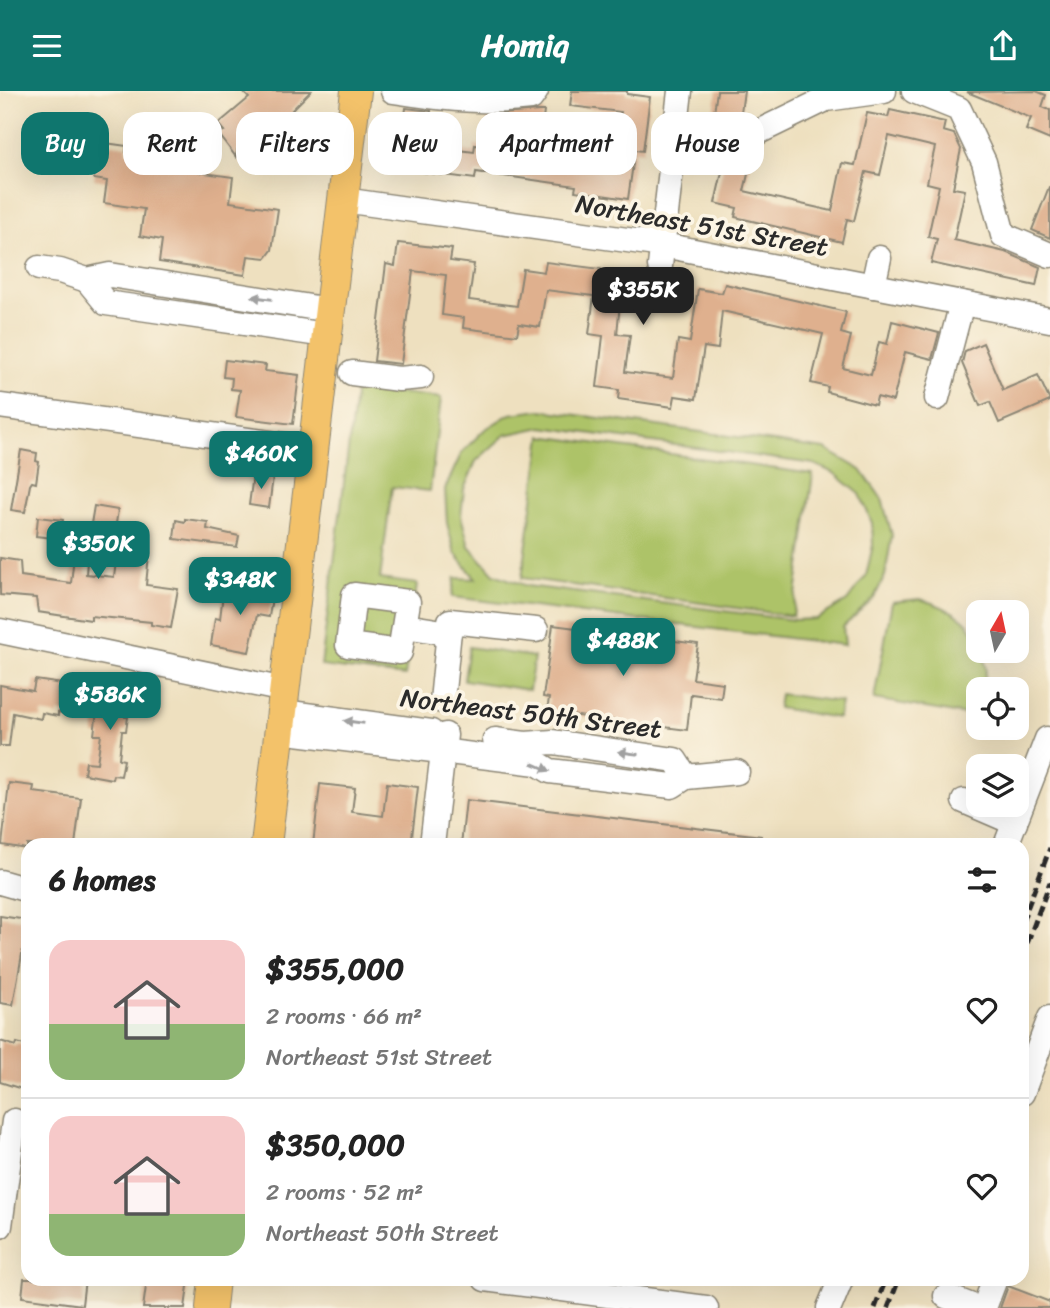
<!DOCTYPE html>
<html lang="en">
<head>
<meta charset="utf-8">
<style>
  :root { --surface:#fff; --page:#f6f6f6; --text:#222; --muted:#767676; --line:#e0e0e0; --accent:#0f766e }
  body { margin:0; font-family:Sriracha,sans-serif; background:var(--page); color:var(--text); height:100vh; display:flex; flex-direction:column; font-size:26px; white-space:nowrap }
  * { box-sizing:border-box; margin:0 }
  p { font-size:23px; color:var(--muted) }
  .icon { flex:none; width:38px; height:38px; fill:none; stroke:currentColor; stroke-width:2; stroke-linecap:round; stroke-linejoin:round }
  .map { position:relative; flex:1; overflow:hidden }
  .drawer { position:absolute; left:21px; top:747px; width:1008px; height:448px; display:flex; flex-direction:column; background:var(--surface); border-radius:21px; box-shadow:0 7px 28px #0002 }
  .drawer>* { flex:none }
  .top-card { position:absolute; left:21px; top:21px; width:1008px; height:63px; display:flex; gap:14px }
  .needle { width:46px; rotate:9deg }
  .controls { position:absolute; left:966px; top:509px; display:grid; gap:14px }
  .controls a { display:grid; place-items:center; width:63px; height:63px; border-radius:14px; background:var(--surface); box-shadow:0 7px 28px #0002; font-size:35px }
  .price { position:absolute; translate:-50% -60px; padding:0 16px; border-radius:14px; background:var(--accent); color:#fff; font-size:23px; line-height:46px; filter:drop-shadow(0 2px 4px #0008) }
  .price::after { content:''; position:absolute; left:50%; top:42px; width:21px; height:16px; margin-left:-10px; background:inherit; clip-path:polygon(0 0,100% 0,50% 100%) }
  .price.active { background:#222; color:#fff }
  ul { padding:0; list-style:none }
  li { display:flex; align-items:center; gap:21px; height:175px; padding:0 28px }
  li+li { border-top:2px solid var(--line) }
  li span { display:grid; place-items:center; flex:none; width:196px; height:140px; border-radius:21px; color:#555 }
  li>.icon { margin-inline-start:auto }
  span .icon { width:84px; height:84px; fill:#fffc; stroke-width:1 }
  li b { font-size:30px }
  h2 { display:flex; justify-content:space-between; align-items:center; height:84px; padding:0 28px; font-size:30px }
  .tag { padding:0 24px; border-radius:21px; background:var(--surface); box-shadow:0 7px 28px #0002; font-size:24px; line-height:63px }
  .tag.active { background:var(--accent); color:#fff }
  header { display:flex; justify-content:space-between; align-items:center; height:91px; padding:0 28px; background:var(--accent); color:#fff; font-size:32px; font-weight:800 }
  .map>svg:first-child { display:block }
  .green { fill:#adc368; stroke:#6c774a; stroke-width:2; fill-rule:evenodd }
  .building { fill:#dfb08e }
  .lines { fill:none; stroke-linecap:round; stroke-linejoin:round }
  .minor-casing { stroke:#8c8675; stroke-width:27 }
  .major-casing { stroke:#8c8675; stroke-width:32 }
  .minor { stroke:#fff; stroke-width:24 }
  .major { stroke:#f3c26a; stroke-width:30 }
  .rail { stroke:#2b2b2b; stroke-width:5; stroke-dasharray:10 5; stroke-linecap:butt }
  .oneway { fill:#a0a0a0 }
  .labels { text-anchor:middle; stroke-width:7; stroke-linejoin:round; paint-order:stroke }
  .street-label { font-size:26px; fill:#2b2b2b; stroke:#fcf5e5 }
</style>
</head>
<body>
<header><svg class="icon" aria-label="menu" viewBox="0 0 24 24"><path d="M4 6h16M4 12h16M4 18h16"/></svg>Homiq<svg class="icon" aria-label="share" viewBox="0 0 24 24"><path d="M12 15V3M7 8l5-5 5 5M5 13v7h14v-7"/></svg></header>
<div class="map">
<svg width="1050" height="1217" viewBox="0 0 1050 1217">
  <rect width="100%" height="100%" fill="#fcf5e5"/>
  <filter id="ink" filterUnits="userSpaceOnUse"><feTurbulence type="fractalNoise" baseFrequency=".0143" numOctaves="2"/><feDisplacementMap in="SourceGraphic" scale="14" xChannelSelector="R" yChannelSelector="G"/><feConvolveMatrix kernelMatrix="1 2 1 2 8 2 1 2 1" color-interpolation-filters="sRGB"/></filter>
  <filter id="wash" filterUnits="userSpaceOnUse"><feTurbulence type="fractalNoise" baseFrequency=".00686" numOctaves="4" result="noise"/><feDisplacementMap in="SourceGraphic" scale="28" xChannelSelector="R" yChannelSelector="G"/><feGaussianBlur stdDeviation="1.57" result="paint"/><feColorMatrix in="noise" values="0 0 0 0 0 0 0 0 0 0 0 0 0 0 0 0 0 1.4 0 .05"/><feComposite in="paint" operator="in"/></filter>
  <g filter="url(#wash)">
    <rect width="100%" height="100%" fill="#eee0bf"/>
    <g class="green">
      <polygon points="356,296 441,307 430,400 392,396 380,488 417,493 405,585 321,575"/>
      <path d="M 541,319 L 825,358 L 861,379 L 882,408 L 892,444 L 885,485 L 874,507 L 843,536 L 845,554 L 452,506 L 455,487 L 476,488 L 455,462 L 447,432 L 445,398 L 462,361 L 484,339 L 510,323 ZM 542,336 L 814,373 L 834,382 L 860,403 L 872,432 L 873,454 L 866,485 L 847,510 L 816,528 L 794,529 L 527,495 L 494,483 L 469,455 L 461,425 L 464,398 L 476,370 L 505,344 Z"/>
      <polygon points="542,345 813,383 793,525 522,487"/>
      <path d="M 920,508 C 946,516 978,528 978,560 L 982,560 L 986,578 L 983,598 L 978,598 L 978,610 L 971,625 L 874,608 L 892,511 Z"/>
      <polygon points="469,556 534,566 529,599 464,589"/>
      <polygon points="780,603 841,611 838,627 778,617"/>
    </g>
    <g id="blocks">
      <g class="building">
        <polygon points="242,0 311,0 292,19 297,24 247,72 237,60 236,66 218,42 224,40 218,33 249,7"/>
        <polygon points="572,0 627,0 627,3 650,6 643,60 635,59 628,108 575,100 576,95 476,81 475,88 421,81 422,72 399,68 406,17 431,20 431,23 420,22 417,46 427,48 426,55 474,61 475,54 580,69 580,74 613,79 621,21 570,15"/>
        <polygon points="717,0 744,0 740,29 713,29"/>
        <polygon points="1036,0 1046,4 1042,16 1050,19 1050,49 1026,39 1031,27 967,1"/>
        <polygon points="890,19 945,31 943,40 954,43 961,58 953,97 965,99 954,149 1005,161 1040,176 1036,195 931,172 937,148 928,146 939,95 927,92 935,56 889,45 880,84 866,81 854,130 847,128 842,151 735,126 737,117 715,112 727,59 739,59 753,62 744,100 832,120 842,72 855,74 867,22 888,26"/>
        <polygon points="539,20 544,20 542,38 487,31 488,24"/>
        <polygon points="159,50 201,56 197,81 233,86 230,111 278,118 272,159 266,167 248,165 245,184 159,171 162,149 140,145 144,118 104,112 107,90 94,88 98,51 127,55 126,61 157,67"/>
        <polygon points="1049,96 1050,96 1050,147 1032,139"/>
        <polygon points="398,152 452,158 450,170 474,173 469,209 517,215 523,178 544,181 546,171 601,178 599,188 622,191 617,243 630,244 625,281 673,287 678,249 690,251 698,198 722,202 725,193 846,221 841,242 851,245 843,277 871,284 879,251 887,253 892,230 939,242 932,268 905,261 893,310 877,306 875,314 827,301 828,296 811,292 823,243 722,220 718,258 704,256 696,308 675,305 673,316 618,308 619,299 597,296 603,245 589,243 594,205 546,199 540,236 519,233 517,244 463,237 464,227 442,224 446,184 413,180 401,273 374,270 386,173 395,175"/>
        <polygon points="983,252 1003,299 1038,284 1050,310 999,332 990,311 980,315 962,272 965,260"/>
        <polygon points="225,269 266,274 265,280 299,284 293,333 236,326 240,299 231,298 232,287 223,286"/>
        <polygon points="21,359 37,362 36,370 39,371 36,392 32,391 30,394 25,421 11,419"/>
        <polygon points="253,384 273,386 269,417 249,414"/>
        <polygon points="94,415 118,419 112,460 88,457 86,483 114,486 119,449 150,453 146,494 178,498 171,537 151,534 151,531 91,525 91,529 38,521 36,507 0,504 0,467 20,470 21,485 71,492 77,438 90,439"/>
        <polygon points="38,426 63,429 61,448 36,445"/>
        <polygon points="185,428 208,431 207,438 239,445 237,456 174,448 176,429 185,431"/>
        <polygon points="224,494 273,500 269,526 257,524 249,561 211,554 215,527 220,528"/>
        <polygon points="553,534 698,553 693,588 723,592 721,607 691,603 687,639 547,621 549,607 543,606"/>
        <polygon points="35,589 77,595 71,624 58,621 58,625 42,622 41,628 13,622 9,655 0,655 0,594 33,600"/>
        <polygon points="100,594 128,597 125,626 128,626 126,640 122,640 119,668 124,669 121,685 113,684 112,688 84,683 86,671 97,672 101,644 94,644"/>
        <polygon points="9,692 34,695 33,701 81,707 75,754 27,754 27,758 2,754"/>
        <polygon points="387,692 418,696 411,754 313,754 320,693 355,697 352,721 383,725"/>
        <polygon points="466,709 761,745 761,754 461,754"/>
        <polygon points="0,825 28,829 13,914 0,912"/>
        <polygon points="0,950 16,955 17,952 28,955 28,1000 0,991"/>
        <polygon points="24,1188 85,1188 82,1214 22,1206"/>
        <polygon points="147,1188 189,1188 185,1217 143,1217"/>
        <polygon points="1008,1195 1050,1211 1050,1217 1000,1217"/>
      </g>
    </g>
  </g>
  <g filter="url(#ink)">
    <use href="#blocks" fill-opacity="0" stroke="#8c8675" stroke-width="2"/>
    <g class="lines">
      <g class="minor-casing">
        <g id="minor">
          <path d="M 393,0 C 438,7 485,13 531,7 L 536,0"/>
          <polyline points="914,0 959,18 984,71 1003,144 1050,164"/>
          <polyline points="674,44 752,44 826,8 884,0"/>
          <polyline points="294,48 350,51"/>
          <polyline points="343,109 663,154 1050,229"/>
          <polyline points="660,175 680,0"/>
          <polyline points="39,177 60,180 87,189 110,184 329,219"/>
          <polyline points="87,189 106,212 326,244"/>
          <polyline points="873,195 879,167"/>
          <polyline points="352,282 399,288 421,286"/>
          <polyline points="937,307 962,212"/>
          <polyline points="0,315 314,358"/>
          <polygon points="354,504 408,511 400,561 348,554"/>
          <polyline points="405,535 449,542"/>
          <polyline points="0,540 285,599"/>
          <polyline points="442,610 450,530 536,539"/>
          <polyline points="283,621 431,641"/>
          <polyline points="280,640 537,672 550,680 672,695 686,686 737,681"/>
          <polyline points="495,649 525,653 553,651 675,669 686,686"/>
          <polyline points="964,710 1015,732"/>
          <polyline points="432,754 445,644"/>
          <polyline points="1006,754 1047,648"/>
          <polyline points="0,791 28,799"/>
          <polyline points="1022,1002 1050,927"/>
          <polyline points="0,1135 14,1030"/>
          <polyline points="485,1188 706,1217"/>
          <polyline points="946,1205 977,1217"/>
          <polyline points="829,1217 841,1188"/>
          <polyline points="984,1217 995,1188"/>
        </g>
      </g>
      <g class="major-casing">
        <g id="major">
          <polyline points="266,754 356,0"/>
          <polyline points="211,1217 214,1188"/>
        </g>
      </g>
      <use href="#minor" class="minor"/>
      <use href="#major" class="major"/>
      <g class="rail">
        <polyline points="1022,831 1050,757"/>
        <polyline points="1022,866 1050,791"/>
        <polyline points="875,1217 886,1188"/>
        <polyline points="888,1217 899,1188"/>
      </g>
    </g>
    <defs><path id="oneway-solid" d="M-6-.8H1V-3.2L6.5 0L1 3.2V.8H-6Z" transform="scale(1.75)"/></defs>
    <g class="oneway">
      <use href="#oneway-solid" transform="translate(262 207) rotate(-172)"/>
      <use href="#oneway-solid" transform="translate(354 631) rotate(-172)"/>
      <use href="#oneway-solid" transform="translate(628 662) rotate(-172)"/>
      <use href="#oneway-solid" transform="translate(541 676) rotate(23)"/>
    </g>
  </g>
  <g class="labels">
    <g class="street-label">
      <text transform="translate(702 134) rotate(10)" y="9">Northeast 51st Street</text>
      <text transform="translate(531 622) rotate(7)" y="9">Northeast 50th Street</text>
    </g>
  </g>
</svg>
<div class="controls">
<a><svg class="needle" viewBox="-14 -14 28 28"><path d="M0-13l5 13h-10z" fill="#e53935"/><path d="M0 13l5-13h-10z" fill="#767676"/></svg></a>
<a><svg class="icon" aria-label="locate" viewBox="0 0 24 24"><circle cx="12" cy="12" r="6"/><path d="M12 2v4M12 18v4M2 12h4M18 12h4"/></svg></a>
<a><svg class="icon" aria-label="layers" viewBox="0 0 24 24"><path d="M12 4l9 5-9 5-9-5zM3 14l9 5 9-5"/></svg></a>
</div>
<b class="price active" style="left:643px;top:236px">$355K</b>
<b class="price" style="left:261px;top:400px">$460K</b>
<b class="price" style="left:98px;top:490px">$350K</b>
<b class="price" style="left:240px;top:526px">$348K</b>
<b class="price" style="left:623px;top:587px">$488K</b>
<b class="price" style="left:110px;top:641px">$586K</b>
<div class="top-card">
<a class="tag active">Buy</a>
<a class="tag">Rent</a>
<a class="tag">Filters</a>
<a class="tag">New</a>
<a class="tag">Apartment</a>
<a class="tag">House</a>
</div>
<section class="drawer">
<h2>6 homes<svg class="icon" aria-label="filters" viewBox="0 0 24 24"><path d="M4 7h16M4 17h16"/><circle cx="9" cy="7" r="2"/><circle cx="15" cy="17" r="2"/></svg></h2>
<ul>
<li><span style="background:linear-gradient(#f6c9c9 60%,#8fb573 0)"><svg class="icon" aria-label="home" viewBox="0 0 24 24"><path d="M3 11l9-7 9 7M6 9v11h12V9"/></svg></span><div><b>$355,000</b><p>2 rooms · 66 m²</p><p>Northeast 51st Street</p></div><svg class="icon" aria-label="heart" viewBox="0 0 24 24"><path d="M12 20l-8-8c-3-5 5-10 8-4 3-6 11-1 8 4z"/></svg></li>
<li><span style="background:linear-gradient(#f6c9c9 70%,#8fb573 0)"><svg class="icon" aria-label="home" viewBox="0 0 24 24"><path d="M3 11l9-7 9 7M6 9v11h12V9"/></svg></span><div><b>$350,000</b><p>2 rooms · 52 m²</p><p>Northeast 50th Street</p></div><svg class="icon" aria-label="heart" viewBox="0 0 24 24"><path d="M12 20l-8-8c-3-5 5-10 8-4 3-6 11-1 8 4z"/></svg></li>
</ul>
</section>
</div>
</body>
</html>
